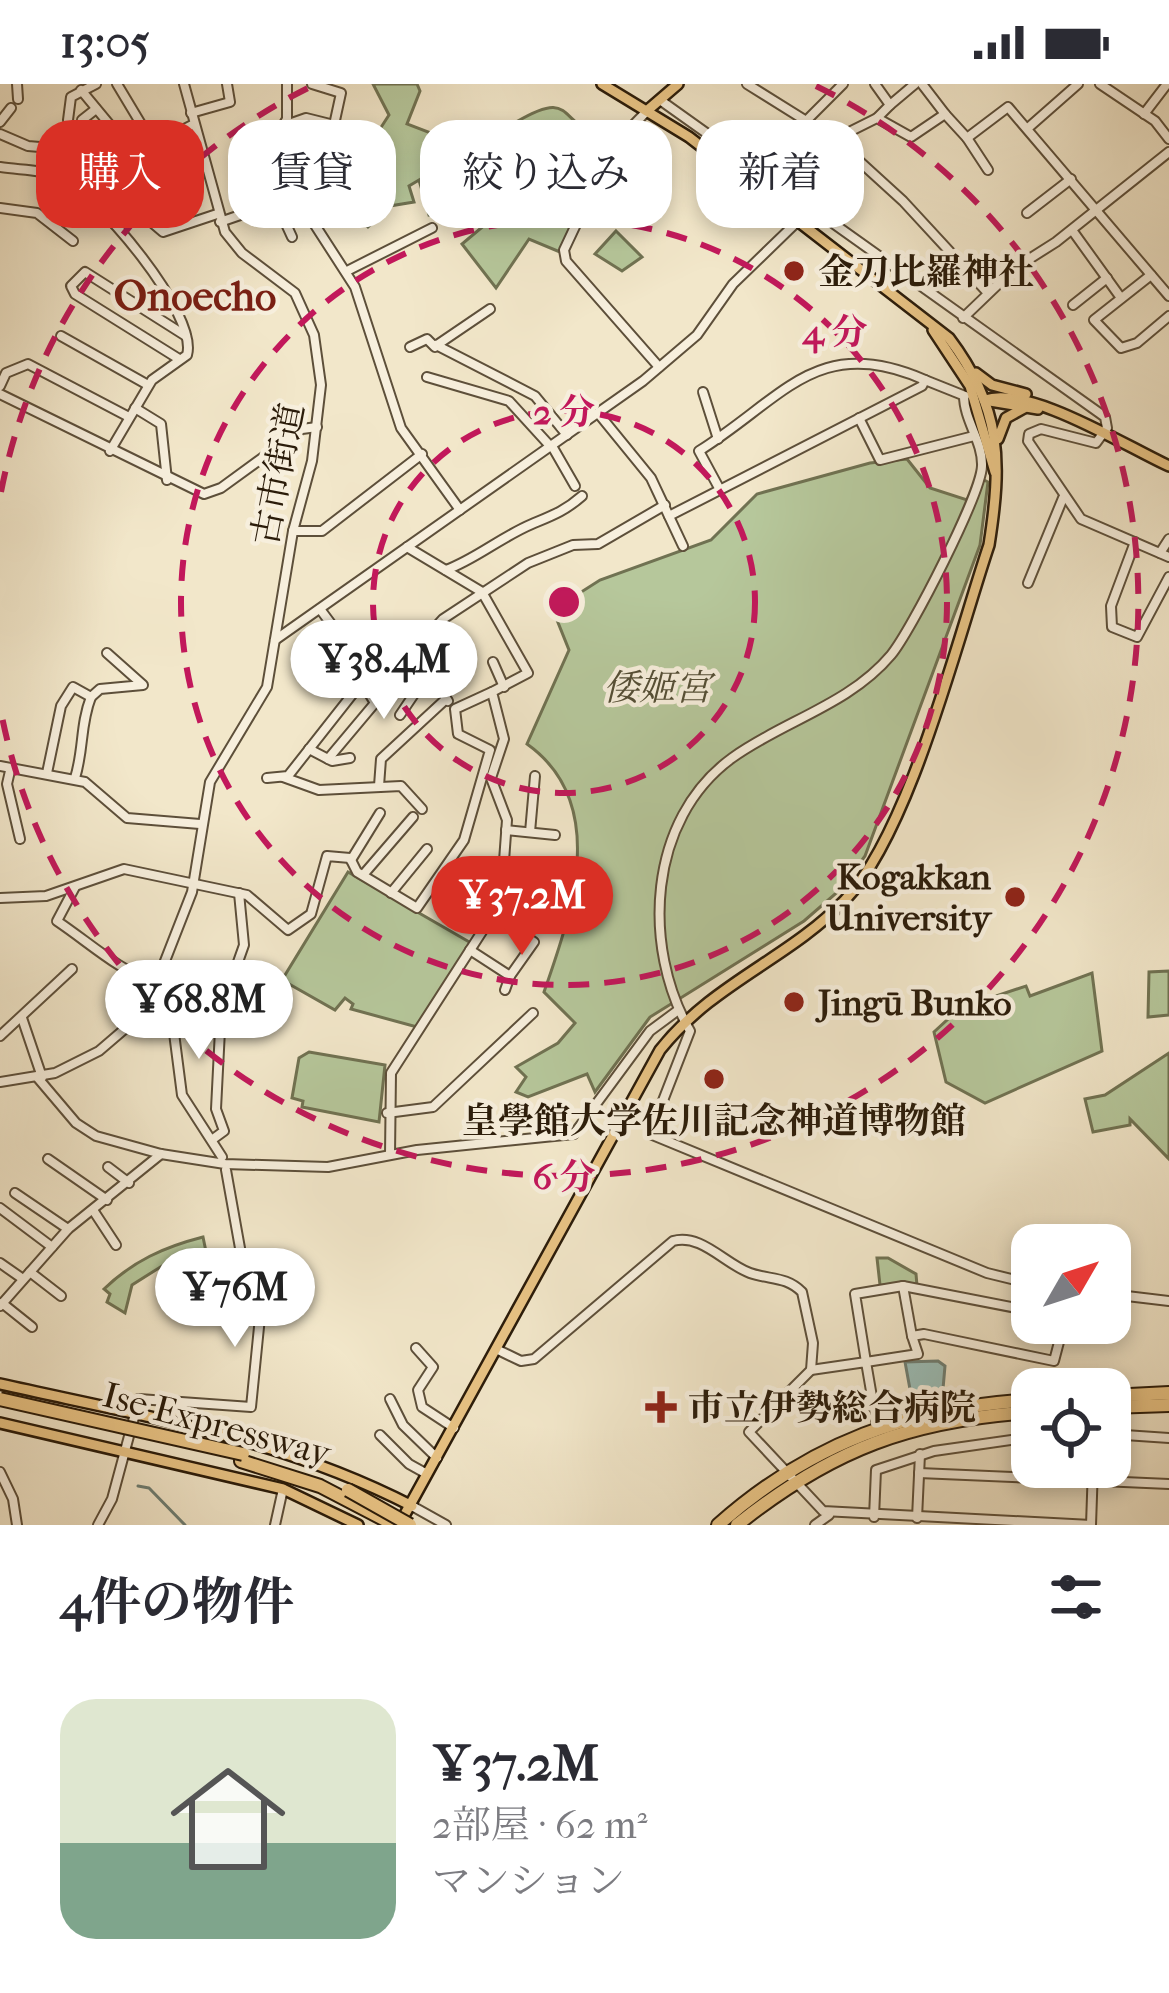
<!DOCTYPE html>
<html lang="ja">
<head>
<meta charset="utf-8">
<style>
  :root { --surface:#fff; --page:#f2f2f3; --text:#2b2b33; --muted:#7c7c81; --accent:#d93025 }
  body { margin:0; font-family:"IM FELL French Canon","Noto Serif JP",serif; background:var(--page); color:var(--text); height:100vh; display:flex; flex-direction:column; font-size:45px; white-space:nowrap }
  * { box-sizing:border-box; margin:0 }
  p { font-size:39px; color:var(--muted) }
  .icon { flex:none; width:66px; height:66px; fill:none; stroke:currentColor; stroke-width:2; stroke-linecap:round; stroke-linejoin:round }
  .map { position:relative; height:1441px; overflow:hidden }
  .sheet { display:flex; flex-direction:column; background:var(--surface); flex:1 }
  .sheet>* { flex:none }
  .guide { position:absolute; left:36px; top:36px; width:1098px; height:108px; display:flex; gap:24px }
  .needle { width:78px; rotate:51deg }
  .buttons { position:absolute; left:1011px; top:1140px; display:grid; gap:24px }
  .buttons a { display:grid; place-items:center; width:120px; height:120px; border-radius:24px; background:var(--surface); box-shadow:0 6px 18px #0003; font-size:60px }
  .price { position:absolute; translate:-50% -102px; padding:0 27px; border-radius:42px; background:#fff; color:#222; font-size:39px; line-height:78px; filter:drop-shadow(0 3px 6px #0008) }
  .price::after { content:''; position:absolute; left:50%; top:72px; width:36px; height:27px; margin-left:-18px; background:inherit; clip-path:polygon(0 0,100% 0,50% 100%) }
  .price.on { background:var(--accent); color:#fff }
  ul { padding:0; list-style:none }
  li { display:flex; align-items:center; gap:36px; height:300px; padding:0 60px }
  li span { display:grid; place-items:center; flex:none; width:336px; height:240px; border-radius:36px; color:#555 }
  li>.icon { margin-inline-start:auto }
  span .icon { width:144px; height:144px; fill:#fffc; stroke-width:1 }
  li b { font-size:51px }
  h2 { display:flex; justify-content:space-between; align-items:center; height:144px; padding:0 60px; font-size:51px }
  .tag { padding:0 42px; border-radius:36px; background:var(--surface); box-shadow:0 6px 18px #0003; font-size:42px; line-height:108px }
  .tag.on { background:var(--accent); color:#fff }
  .status { display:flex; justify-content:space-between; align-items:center; height:84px; padding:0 60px; background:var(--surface); direction:ltr }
  .status svg { height:33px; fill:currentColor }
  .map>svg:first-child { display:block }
  .green { fill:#b6c79b; stroke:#707252; stroke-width:3 }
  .water { fill:#9bbfb9; stroke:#6e7e73; stroke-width:3 }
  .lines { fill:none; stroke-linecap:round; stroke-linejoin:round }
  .stream { stroke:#6e7e73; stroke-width:3 }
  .minor-casing { stroke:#5d4f3a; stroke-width:12 }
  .major-casing { stroke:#2b1c0a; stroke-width:14 }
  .highway-casing { stroke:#2b1c0a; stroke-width:16 }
  .minor { stroke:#f7efdd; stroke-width:8 }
  .major { stroke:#e9c485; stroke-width:9 }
  .highway { stroke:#e9c485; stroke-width:12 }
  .highway-bridge-casing { stroke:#2b1c0a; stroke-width:16; stroke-linecap:butt }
  .highway-bridge { stroke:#e9c485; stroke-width:12 }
  .ring { fill:none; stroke:#c2185b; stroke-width:6; stroke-dasharray:21 15 }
  .poi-dot { fill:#8f2418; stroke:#f7efdd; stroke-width:4.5 }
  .labels { text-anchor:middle; stroke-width:9; stroke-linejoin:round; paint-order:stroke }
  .poi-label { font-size:36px; font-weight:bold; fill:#2b1c0a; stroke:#f7efdd; text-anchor:start }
  .street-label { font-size:36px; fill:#2b1c0a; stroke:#f7efdd }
  .park-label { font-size:36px; font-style:italic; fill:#554f36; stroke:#f7efdd }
  .quarter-label { font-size:42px; font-weight:bold; fill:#7a1f14; stroke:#f7efdd }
  .centre { fill:#c2185b; stroke:#f7efdd; stroke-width:6 }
  .ring-label { font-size:36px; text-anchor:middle; font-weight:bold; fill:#c2185b; stroke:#f7efdd; stroke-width:9; stroke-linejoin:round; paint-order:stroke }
</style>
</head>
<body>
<div class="status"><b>13:05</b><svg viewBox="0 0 49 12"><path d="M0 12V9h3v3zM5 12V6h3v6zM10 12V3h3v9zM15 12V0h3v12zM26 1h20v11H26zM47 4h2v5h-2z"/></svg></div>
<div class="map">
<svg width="1169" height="1441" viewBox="0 0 1169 1441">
  <rect width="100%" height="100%" fill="#f2e7ca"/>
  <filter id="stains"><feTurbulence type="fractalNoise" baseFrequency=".00167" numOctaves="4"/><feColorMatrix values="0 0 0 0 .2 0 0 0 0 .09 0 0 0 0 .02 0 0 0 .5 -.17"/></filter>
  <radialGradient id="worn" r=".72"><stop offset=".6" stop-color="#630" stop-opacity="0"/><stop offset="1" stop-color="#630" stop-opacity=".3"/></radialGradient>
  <g class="green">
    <path d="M 373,0 L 417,0 L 420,7 L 407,40 L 488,71 L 506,72 L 516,38 C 571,6 558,34 596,52 L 616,53 L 560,168 L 529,155 L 496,204 L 462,160 L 487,139 L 474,135 L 466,123 L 429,131 L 419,96 L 409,102 L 414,118 L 390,122 L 368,143 L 333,108 L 311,128 L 302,94 L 324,64 L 329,73 L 364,60 L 367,65 L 389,31 Z"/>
    <polygon points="616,147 642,173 622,187 595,170"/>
    <path d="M 907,375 L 930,404 L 967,416 L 978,393 L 988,398 L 980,461 L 865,772 L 841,805 L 804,837 L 650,933 L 595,1008 L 587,990 L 528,1013 L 516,1008 L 526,993 L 516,983 L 558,959 L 575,939 L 544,908 C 572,828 610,719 527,660 L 569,566 L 553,526 L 600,496 L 711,456 L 757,410 L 870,379 Z"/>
    <polygon points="348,788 471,859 417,943 351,925 353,920 345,914 335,926 282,896"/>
    <polygon points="1169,887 1169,931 1148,933 1149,888"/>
    <polygon points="1092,889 1102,967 985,1019 946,998 934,948 960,924 1026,902 1030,912"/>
    <polygon points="309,968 385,981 379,1038 302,1023 303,1017 292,1014 299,974"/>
    <polygon points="1169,969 1169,1075 1130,1035 1130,1041 1093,1048 1085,1015 1105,1011"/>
    <path d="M 203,1153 L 209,1182 L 193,1189 L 162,1182 L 132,1201 L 125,1229 L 107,1218 L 110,1210 L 104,1205 C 133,1177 164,1163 203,1153 Z"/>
    <polygon points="877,1174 888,1174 916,1190 917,1202 880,1201"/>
  </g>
  <polygon class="water" points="938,1277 945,1282 943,1305 912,1316 905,1278"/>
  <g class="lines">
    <polyline class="stream" points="138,1402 149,1404 185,1441"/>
    <g class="minor-casing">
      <g id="minor">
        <polyline points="17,0 18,15"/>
        <polyline points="117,0 153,60"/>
        <polyline points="287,0 287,35 279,48 297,79 304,124 355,203 401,344 460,426"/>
        <polyline points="747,0 835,55 903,117 987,208"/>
        <polyline points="875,0 890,21 877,34"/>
        <polyline points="922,0 945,30"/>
        <polyline points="1100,0 1155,37 1169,55"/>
        <polyline points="81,6 134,70"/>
        <polyline points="660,16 1105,333 1107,344 1096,359 1041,345 1029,350 1028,357 1081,435 1169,473"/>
        <polyline points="890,21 915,0"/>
        <polyline points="96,25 82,36 110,74 123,76 194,40"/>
        <polyline points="648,26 613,62 564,166 566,177 659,283"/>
        <polyline points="191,29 230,18 227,0"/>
        <polyline points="1144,30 1167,0"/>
        <polyline points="68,36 71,13 96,0"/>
        <polyline points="806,37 843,0"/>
        <polyline points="0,38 11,24"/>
        <polyline points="286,41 306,34 334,41 341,9 312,0"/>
        <polyline points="1028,44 1078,0"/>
        <polyline points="0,50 28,62 63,65 59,92"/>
        <polyline points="967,54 988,86"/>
        <polyline points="835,55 877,34 911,53 945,30 967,54 1008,23 1169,212"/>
        <path d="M 0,83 C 17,86 41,85 57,92 C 96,107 199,231 187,271 L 152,296 L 110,367"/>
        <polyline points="92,119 109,102 163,148 217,130"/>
        <polyline points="0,124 37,129 73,157"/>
        <polyline points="1027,129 1071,95"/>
        <polyline points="220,138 249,128 252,107 269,103 292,153"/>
        <polyline points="1072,146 1121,214"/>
        <polyline points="347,187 432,144"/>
        <polyline points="1151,191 1094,236 1121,264 1137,259 1169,232"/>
        <polyline points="1073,221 1107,194"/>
        <polyline points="963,234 1015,184 1056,158 1169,68"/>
        <polyline points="61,252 148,301"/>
        <polyline points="436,261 535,312 567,351"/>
        <polyline points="437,261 490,225"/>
        <polyline points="410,263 427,255 435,263"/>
        <polyline points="179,275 75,210 71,202 85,188 186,252"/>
        <polyline points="427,293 509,317 551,363"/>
        <polyline points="0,302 6,289 28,280 129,333"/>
        <polyline points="703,308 718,355"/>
        <polyline points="0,310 204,410 221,404 302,345 317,343"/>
        <path d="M 964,312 C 964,336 983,358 982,382 C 981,410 911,547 891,571 C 849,621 783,637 732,674 C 647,736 642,863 690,947 L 650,1050 L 987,1189 L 1032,1200"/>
        <polyline points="135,324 161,340 167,396"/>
        <polyline points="598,329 651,394 683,462"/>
        <polyline points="859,334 880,376 974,352"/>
        <polyline points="552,362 575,402"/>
        <path d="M 719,404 L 699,367 C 785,313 817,249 925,296"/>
        <polyline points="669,432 922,302 925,296 965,312"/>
        <polyline points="293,447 322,447 422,370"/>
        <polyline points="1135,458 1111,522 1112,543 1137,553 1169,493"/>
        <polyline points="1160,469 1169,455"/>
        <path d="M 446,486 C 476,475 501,453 532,440 C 551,432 565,427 582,412"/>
        <polyline points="1028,499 1063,414"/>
        <polyline points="275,556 643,297 697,251 733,200 798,137"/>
        <polyline points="493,578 504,603"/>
        <polyline points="429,588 448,617"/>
        <polyline points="400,631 429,588 422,558 443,535 528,479 573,461 598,460 665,421"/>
        <polyline points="309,665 332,677 350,674"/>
        <polyline points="328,675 375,619 362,598"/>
        <polyline points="0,682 85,698 127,734 200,740"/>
        <polyline points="10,687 7,700 20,755"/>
        <polyline points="47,689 61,622 73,603 91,613 100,605 143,601 107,569"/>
        <polyline points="283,693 319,706 401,702 422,725"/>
        <path d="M 75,694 C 84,665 80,641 91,613"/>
        <polyline points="267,694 288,692 362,598 346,560 320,525"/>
        <polyline points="379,702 381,675 446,615"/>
        <polyline points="506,746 555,751"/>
        <polyline points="530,748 535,692"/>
        <polyline points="351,776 380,729"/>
        <polyline points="363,791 413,733"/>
        <polyline points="503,791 535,793"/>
        <path d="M 75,803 L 57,837 C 91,860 117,885 156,900"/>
        <polyline points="391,809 427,765"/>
        <polyline points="0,814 46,812 124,785 247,811 288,846 311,830 327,772 350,774 357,788 417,824 464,756 490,666 458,650 455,625 492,608"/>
        <polyline points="493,831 534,858 510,892"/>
        <polyline points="470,866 510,892 505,906"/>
        <polyline points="152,907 170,918 182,1011 222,1073"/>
        <polyline points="22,934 42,993"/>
        <polyline points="0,952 72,885"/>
        <polyline points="37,993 76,1039 96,1052 161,1070 225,1080 328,1083 417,1066 574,1050 650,947 677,927"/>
        <polyline points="0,998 55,989 99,967 134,937 156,900 192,808 210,698 267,603 293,447 312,377 321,301 314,251 295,209 242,169 225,148 184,0"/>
        <polyline points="387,1029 433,1023 533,929"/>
        <polyline points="213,1055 224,1047 216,1025 221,926 244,861 239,809"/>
        <polyline points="390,1070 391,989 501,818 507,736 491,694 504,655 492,608 528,589 482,508 407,463"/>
        <polyline points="48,1075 107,1116"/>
        <polyline points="108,1083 129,1099"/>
        <polyline points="15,1109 68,1145"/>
        <polyline points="0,1124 52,1163"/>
        <polyline points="93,1126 116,1161"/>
        <polyline points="0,1179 23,1195"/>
        <polyline points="30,1188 61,1212"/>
        <polyline points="903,1202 912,1252"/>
        <polyline points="1110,1210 1169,1217"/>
        <polyline points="2,1219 32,1243"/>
        <polyline points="0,1222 68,1145 161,1070"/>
        <polyline points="1032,1227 903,1202 855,1210 866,1278 918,1270 912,1252 924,1250 1054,1277 1064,1239"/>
        <polyline points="416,1264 433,1283 418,1306 422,1323 454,1344"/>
        <path d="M 496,1265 L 521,1277 L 534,1275 L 673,1157 C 701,1149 725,1180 750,1189 C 770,1196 786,1192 802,1208 L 813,1259 L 811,1286 L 749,1348 L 823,1427 L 1091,1441"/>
        <polyline points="811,1286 866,1278 877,1342"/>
        <polyline points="390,1315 403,1341 437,1374"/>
        <polyline points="1110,1350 1169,1354"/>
        <polyline points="380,1351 409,1380 427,1390"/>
        <polyline points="0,1388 13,1415 17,1441"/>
        <polyline points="919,1389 1169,1400"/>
        <polyline points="412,1422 446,1441"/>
        <polyline points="874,1433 876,1386 934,1367 1032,1353"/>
        <polyline points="917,1434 920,1370"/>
        <polyline points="98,1441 112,1415 139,1315 251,1323 260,1233 245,1192 226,1086"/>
        <polyline points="275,1441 283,1405"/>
        <polyline points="815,1441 829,1431"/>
        <polyline points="1091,1441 1093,1383"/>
      </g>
    </g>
    <g class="major-casing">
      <g id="major">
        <polyline points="649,25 678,0"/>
        <polyline points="933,246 970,302 995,388"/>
        <polyline points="976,289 992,301 1026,310"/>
        <polyline points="984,316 1038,325"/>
        <path d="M 985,316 C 1029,301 1125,362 1169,382"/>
        <polyline points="998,355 1006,334 1024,324"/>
        <path d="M 0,1300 C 143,1332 280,1354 412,1422"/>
        <polyline points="0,1339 283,1405 358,1441"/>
        <path d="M 399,1441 L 660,966 C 714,898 789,875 845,816 C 910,748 957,556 989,461 C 1002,378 1002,324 949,254 L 689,53 L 602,0"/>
      </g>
    </g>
    <g class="highway-casing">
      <g id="highway">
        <polyline points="1110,1312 1169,1309"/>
        <polyline points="1110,1323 1169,1321"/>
        <polyline points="241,1377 320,1402 395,1441"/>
        <path d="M 718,1441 C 810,1359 910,1323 1032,1316"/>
        <path d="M 737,1441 C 832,1365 911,1336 1032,1328"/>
      </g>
    </g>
    <use href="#minor" class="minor"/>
    <use href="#major" class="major"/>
    <use href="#highway" class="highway"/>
    <g class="highway-bridge-casing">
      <g id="highway-bridge">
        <polyline points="0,1315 243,1370"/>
        <polyline points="348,1406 410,1441"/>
      </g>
    </g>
    <use href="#highway-bridge" class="highway-bridge"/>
  </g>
  <g class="ring">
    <circle cx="564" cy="518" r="191"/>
    <circle cx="564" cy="518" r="383"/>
    <path d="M1 408A574 574 0 0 1 312 2M816 2A574 574 0 1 1 1 628"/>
  </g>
  <g class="poi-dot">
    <circle cx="794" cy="187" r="12"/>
    <circle cx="1015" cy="813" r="12"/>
    <circle cx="794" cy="918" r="12"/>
    <circle cx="714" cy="995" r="12"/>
    <path d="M655 1305h12v12h12v12h-12v12h-12v-12h-12v-12h12z"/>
  </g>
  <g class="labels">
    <g class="poi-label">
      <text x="818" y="200">金刀比羅神社</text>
      <text x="991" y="805" text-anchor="end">Kogakkan<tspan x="991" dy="41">University</tspan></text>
      <text x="818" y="931">Jingū Bunko</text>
      <text x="714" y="1049" text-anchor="middle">皇學館大学佐川記念神道博物館</text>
      <text x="688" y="1336">市立伊勢総合病院</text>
    </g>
    <g class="street-label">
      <text transform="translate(277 390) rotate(-79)" y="13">古市街道</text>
      <text transform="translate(217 1339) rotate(15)" y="13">Ise Expressway</text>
    </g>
    <g class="park-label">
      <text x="657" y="616">倭姬宮</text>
    </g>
    <g class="quarter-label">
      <text x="195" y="226">Onoecho</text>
    </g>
  </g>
  <circle cx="564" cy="518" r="18" class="centre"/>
  <g class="ring-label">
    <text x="835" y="260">4 分</text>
    <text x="564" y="340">2 分</text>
    <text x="564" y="1105">6 分</text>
  </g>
  <rect width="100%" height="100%" filter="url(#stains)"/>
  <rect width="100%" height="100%" fill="url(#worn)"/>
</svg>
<div class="buttons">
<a><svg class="needle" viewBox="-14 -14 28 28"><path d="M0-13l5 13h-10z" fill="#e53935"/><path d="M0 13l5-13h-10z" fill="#7c7c81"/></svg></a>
<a><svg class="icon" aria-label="locate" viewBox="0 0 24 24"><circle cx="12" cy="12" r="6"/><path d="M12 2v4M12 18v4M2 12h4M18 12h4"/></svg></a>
</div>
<b class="price" style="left:384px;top:638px">¥38.4M</b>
<b class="price on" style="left:522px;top:874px">¥37.2M</b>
<b class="price" style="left:199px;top:978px">¥68.8M</b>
<b class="price" style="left:235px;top:1266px">¥76M</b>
<div class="guide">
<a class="tag on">購入</a>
<a class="tag">賃貸</a>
<a class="tag">絞り込み</a>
<a class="tag">新着</a>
</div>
</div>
<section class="sheet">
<h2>4件の物件<svg class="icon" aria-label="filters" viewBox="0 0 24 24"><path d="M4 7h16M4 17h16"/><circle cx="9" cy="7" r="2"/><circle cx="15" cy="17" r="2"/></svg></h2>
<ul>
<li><span style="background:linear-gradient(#dfe7d0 60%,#7fa58c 0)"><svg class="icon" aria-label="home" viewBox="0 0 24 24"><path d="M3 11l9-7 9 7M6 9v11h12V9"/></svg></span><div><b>¥37.2M</b><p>2部屋 · 62 m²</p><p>マンション</p></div></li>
</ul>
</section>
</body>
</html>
